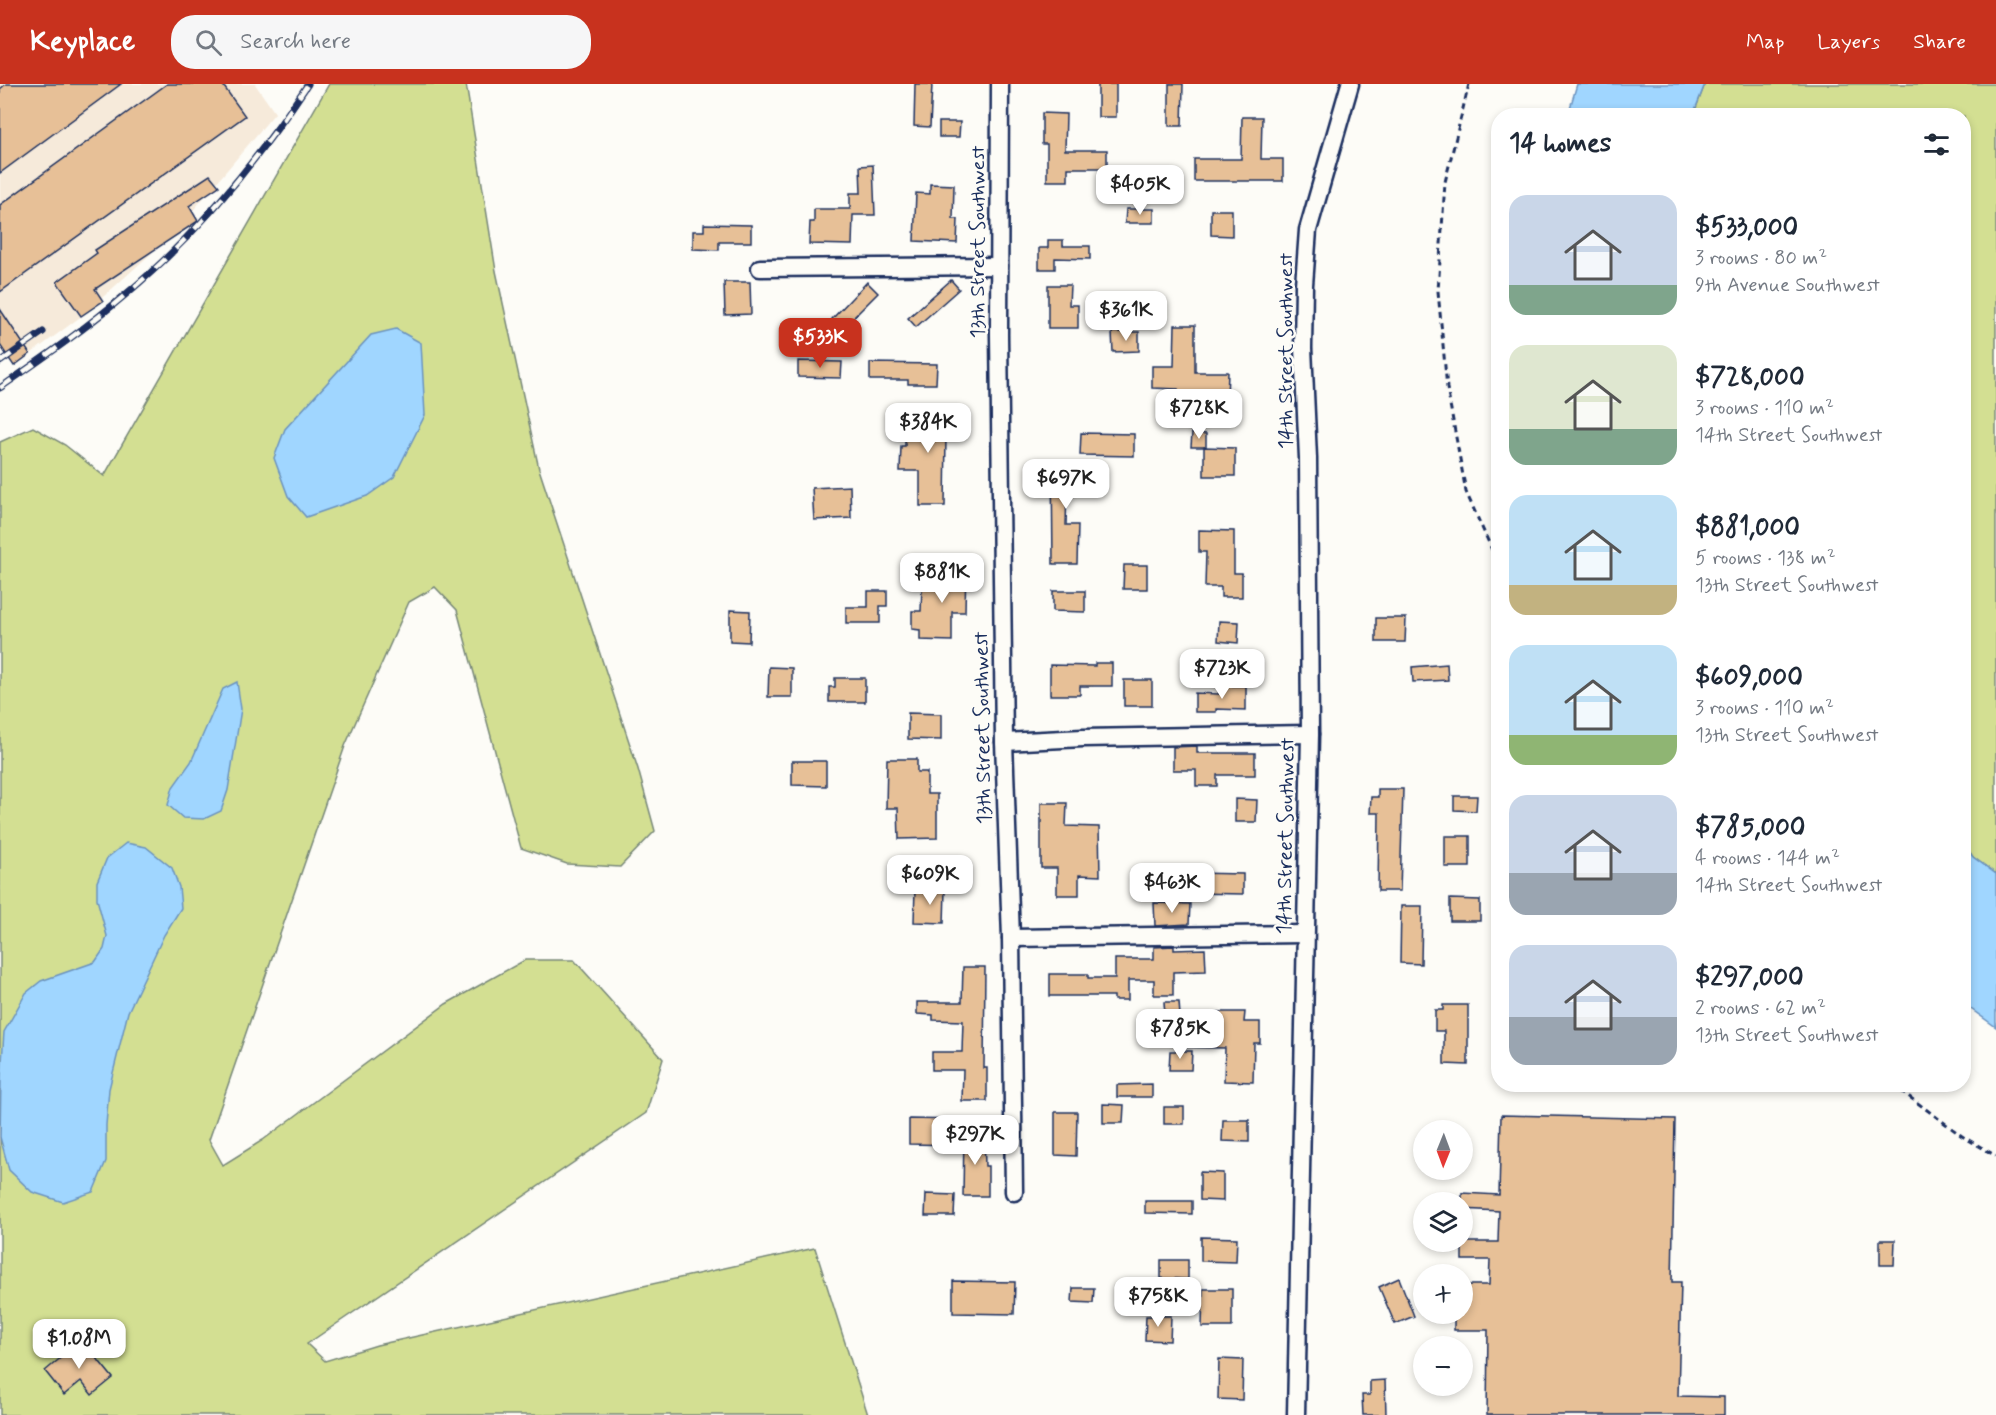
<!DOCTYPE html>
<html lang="en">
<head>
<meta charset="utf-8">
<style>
  :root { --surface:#fff; --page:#f6f6f7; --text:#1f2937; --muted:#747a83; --accent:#c8321e }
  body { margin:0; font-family:Mynerve,sans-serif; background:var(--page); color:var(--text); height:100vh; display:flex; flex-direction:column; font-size:22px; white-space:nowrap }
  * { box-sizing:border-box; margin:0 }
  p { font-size:20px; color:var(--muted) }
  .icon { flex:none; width:33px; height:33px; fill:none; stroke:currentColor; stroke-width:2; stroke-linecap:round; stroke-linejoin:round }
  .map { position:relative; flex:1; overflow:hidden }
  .drawer { position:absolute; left:1491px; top:24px; width:480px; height:984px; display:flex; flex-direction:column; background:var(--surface); border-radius:24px; box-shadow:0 3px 9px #0003 }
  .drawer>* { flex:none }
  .needle { width:39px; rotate:181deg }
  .controls { position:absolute; left:1413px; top:1036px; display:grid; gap:12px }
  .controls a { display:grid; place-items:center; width:60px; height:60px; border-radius:50%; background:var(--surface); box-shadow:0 3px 9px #0003; font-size:30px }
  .price { position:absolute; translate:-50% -51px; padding:0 14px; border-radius:12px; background:#fff; color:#222; font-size:20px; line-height:39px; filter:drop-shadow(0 2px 3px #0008) }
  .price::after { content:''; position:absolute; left:50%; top:36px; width:18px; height:14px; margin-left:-9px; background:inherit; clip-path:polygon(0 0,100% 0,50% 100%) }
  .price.selected { background:var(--accent); color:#fff }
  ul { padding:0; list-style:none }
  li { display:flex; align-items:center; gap:18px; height:150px; padding:0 18px }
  li span { display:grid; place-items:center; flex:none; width:168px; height:120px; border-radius:18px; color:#555 }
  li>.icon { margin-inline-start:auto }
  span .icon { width:72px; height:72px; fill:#fffc; stroke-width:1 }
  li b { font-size:26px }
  h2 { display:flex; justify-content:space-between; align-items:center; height:72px; padding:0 18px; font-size:26px }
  header { display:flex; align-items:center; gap:36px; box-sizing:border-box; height:84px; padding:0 30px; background:var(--accent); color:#fff }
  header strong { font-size:28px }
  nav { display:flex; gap:33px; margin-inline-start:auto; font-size:21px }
  .search { width:420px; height:54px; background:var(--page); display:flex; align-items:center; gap:15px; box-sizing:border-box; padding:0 21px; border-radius:24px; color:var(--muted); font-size:22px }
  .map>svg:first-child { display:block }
  .built { fill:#f6eada }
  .green { fill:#d3df92; stroke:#778778; stroke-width:1.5 }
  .water { fill:#a0d6ff; stroke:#6b93bf; stroke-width:1.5 }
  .building { fill:#e7c097; stroke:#1b2f5e; stroke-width:1.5 }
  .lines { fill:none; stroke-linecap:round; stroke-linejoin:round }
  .minor-casing { stroke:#1b2f5e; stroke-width:21 }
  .path { stroke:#1b2f5e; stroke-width:3; stroke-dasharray:6 4.5; stroke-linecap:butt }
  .minor { stroke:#fdfcf7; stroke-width:16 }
  .rail-casing { stroke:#1b2f5e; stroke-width:7 }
  .rail { stroke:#fdfcf7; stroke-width:4.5; stroke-dasharray:14; stroke-linecap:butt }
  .labels { text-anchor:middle; stroke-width:5; stroke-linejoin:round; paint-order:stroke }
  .street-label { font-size:21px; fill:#1b2f5e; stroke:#fdfcf7 }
</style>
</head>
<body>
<header>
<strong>Keyplace</strong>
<div class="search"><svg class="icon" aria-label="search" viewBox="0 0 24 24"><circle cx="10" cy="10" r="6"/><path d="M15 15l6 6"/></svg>Search here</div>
<nav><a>Map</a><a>Layers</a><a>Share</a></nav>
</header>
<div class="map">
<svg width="1996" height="1331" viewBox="0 0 1996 1331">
  <rect width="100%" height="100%" fill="#fdfcf7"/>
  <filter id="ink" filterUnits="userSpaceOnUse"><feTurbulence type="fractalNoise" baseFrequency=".0167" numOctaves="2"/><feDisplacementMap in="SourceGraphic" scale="12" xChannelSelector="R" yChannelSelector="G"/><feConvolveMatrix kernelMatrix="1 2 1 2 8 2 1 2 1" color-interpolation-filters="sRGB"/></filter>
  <g filter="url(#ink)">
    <polygon class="built" points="0,0 255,0 275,29 175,148 83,231 17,280 0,260"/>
    <g class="green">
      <polygon points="329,0 466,0 496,187 539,385 638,685 655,747 620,783 567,780 521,764 457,526 435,503 409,518 345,662 209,1056 223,1081 263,1056 446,920 525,876 574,876 663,975 646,1029 307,1260 325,1277 377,1261 815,1164 868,1331 0,1331 0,358 33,343 65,361 104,392"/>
      <polygon points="1705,0 1996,0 1996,790 1973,773 1964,760 1964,32 1693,32"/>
    </g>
    <g class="water">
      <polygon points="1577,0 1705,0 1693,31 1568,31"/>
      <polygon points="396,245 421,259 425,331 394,393 367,412 306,433 288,412 274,374 285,345 371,251"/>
      <polygon points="237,598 241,625 228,706 221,727 204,735 183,734 168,721 173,703 191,678 223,605"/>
      <polygon points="126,759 146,763 172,784 179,803 181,824 164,851 128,928 109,1005 106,1041 106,1077 93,1108 63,1118 32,1108 9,1086 0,1053 1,993 4,948 26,909 41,897 95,878 104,865 107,852 97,815 97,798 107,774"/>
      <polygon points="1964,760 1973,773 1996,790 1996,943 1964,920"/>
    </g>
    <g class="building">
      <polygon points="6,0 121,0 0,89 0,5"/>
      <polygon points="167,0 222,0 245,32 0,208 0,121"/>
      <polygon points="915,0 932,0 930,43 914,42"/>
      <rect x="1098" y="0" width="18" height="33"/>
      <polygon points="1169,0 1183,0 1182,42 1169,42"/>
      <polygon points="1042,29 1066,30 1065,66 1107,66 1107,84 1068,84 1068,97 1047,97 1047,60 1042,60"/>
      <polygon points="1242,33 1262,33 1261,75 1283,75 1283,97 1194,97 1194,75 1241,75"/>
      <polygon points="939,38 960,38 959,53 939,53"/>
      <polygon points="873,81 875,131 853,131 852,161 809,160 810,138 814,138 814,125 850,125 850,109 861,109 860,82"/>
      <polygon points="210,91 219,102 189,122 198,137 95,205 103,217 81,232 57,198 97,169 95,166"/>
      <polygon points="930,100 954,101 953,135 958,135 957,159 914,157 916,109 930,110"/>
      <polygon points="1126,125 1154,125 1154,139 1125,139"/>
      <polygon points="1211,126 1232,126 1232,152 1211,151"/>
      <polygon points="704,140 751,141 751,158 719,158 719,166 693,165 693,147 704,147"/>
      <polygon points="1048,156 1063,156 1063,162 1090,162 1090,175 1055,174 1055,185 1039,185 1039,164 1048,164"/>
      <polygon points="951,196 959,205 916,243 908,234"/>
      <polygon points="724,198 750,198 751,230 725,231"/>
      <polygon points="867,198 878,209 842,245 832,235"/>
      <polygon points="1048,201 1070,201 1069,221 1078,221 1078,244 1048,244"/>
      <polygon points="0,225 30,270 14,282 0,261"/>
      <polygon points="1175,241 1195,241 1195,288 1228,288 1227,315 1178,314 1178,305 1152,304 1152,282 1174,282"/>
      <polygon points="1112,248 1139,248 1139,267 1113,268"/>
      <polygon points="798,277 842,278 841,294 798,293"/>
      <polygon points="870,279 937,280 936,300 908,300 908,296 870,296"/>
      <polygon points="905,330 954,330 954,352 946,351 945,422 920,422 920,387 900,387 901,362 905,362"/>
      <polygon points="1081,349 1134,350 1134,372 1080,371"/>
      <polygon points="1192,349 1206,350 1206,363 1191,363"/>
      <polygon points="1204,363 1235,364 1235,392 1204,392"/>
      <polygon points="1052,379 1088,379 1088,405 1067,405 1066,441 1078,441 1077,480 1053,480"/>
      <polygon points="850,402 851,434 814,436 812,404"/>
      <polygon points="1199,446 1234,447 1234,489 1242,489 1242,513 1221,513 1221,503 1205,503 1206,468 1199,468"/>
      <polygon points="940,478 966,479 965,528 952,528 952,557 920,556 920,546 912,545 912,527 921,527 922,504 939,504"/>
      <polygon points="1124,481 1147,481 1147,505 1123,505"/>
      <polygon points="868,507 887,507 887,522 880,522 880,539 846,539 846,523 868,523"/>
      <polygon points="1053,507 1085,507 1085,528 1053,527"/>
      <polygon points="730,526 750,527 749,558 730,557"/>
      <polygon points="1376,534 1406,534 1405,558 1376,558"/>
      <polygon points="1219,537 1239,538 1238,559 1218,557"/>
      <polygon points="1095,579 1112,579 1112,602 1080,602 1080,611 1050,611 1050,581 1095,582"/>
      <polygon points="1447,580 1448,596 1413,598 1412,583"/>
      <polygon points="769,583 792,584 792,613 768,613"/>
      <polygon points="835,594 865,594 865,618 829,618 829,603 835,603"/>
      <rect x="1124" y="596" width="28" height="26"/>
      <polygon points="1219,602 1246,602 1246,626 1216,625 1216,628 1195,628 1195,609 1219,610"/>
      <polygon points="908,629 941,630 941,656 908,655"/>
      <polygon points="1197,662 1197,669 1255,669 1255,691 1217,691 1217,702 1196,702 1196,686 1173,686 1173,663"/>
      <polygon points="887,675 917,675 917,688 927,688 927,710 937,710 937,754 899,755 898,724 886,724"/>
      <polygon points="792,677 826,677 826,702 792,701"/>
      <polygon points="1378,705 1403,705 1400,807 1378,807 1379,729 1370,729 1371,713 1378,713"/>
      <polygon points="1454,712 1477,712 1476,727 1454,726"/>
      <polygon points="1235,715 1257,716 1256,738 1235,738"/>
      <polygon points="1041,719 1067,719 1066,742 1099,743 1100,792 1079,791 1079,811 1057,811 1057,784 1041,784"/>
      <rect x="1445" y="752" width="25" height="31"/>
      <polygon points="1192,789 1243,790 1243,810 1192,809"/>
      <polygon points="915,805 945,806 944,839 914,838"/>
      <polygon points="1450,815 1480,816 1480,837 1450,837"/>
      <polygon points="1154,819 1190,820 1189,840 1155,842"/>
      <polygon points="1401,822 1422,822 1421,880 1400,879"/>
      <polygon points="1174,862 1174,866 1205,865 1206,887 1173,888 1173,911 1154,911 1154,896 1128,896 1128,916 1114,916 1114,912 1050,912 1050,890 1088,890 1088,894 1115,894 1115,875 1154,875 1154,863"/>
      <polygon points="963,883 985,883 984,984 987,984 987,1017 962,1017 963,986 932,986 932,968 962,968 963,937 933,936 933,931 917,930 917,918 962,918"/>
      <polygon points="1164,918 1179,918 1180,932 1165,932"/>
      <polygon points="1443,921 1468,921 1468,981 1444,980 1444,947 1435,947 1435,926 1443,926"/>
      <polygon points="1216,928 1245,928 1244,938 1260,938 1260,959 1254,959 1253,998 1224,997 1225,964 1183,963 1184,945 1216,946"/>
      <polygon points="1170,967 1192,967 1191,986 1169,986"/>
      <polygon points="1152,1000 1152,1013 1117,1013 1117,1001"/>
      <polygon points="1103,1020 1124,1021 1123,1039 1103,1039"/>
      <rect x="1164" y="1023" width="20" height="17"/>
      <polygon points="1055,1028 1077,1028 1076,1072 1055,1071"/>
      <polygon points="1501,1031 1675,1035 1672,1198 1681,1198 1678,1312 1724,1313 1724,1331 1487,1331 1488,1246 1454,1246 1454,1230 1462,1230 1462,1201 1489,1201 1490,1176 1462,1176 1462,1158 1498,1158 1499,1127 1462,1125 1462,1109 1499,1111"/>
      <polygon points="909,1035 959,1036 958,1061 909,1060"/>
      <polygon points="1223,1036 1249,1036 1249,1058 1222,1057"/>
      <polygon points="964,1050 984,1050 985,1082 988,1082 988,1112 963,1112"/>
      <polygon points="1200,1088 1223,1089 1223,1117 1200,1116"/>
      <polygon points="926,1110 955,1111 954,1132 925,1132"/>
      <polygon points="1145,1117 1192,1117 1192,1130 1145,1129"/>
      <polygon points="1201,1153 1237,1154 1236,1178 1201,1177"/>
      <polygon points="1880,1156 1895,1156 1894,1181 1880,1181"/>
      <polygon points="1161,1176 1188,1176 1188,1195 1161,1194"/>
      <polygon points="1399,1194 1414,1232 1395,1240 1379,1203"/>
      <polygon points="953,1197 1015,1198 1014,1230 953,1229"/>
      <polygon points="1073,1204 1094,1204 1093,1219 1072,1218"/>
      <polygon points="1203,1205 1232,1205 1232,1243 1202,1243"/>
      <polygon points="1146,1232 1171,1232 1170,1257 1145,1256"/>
      <polygon points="82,1256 113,1294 92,1311 81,1297 64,1311 45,1287"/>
      <polygon points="1219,1275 1243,1276 1242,1316 1218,1315"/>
      <polygon points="1385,1296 1386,1331 1363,1331 1362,1311 1370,1311 1370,1297"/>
    </g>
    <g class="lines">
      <g class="minor-casing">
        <g id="minor">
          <polyline points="1000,0 999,251 1004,658 1011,854 1014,1108"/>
          <polyline points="760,184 999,182"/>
          <polyline points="1004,658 1083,654 1310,650"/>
          <polyline points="1011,854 1305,850"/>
          <polyline points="1296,1331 1310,650 1308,374 1303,264 1304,201 1308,146 1350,0"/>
        </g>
      </g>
      <g class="path">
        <polyline points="1469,0 1445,98 1438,207 1447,304 1466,408 1498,479"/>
        <polyline points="1892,1000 1962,1052 1996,1072"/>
      </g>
      <use href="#minor" class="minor"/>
      <g class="rail-casing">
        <g id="rail">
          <polyline points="0,278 43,248"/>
          <path d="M 0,304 C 43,274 85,245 125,211 C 196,152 257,77 308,0"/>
        </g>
      </g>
      <use href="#rail" class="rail"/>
    </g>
  </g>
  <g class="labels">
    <g class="street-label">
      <text transform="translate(977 158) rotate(-90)" y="7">13th Street Southwest</text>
      <text transform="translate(1285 267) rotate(-90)" y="7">14th Street Southwest</text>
      <text transform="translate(982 644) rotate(-91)" y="7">13th Street Southwest</text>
      <text transform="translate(1285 752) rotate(-89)" y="7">14th Street Southwest</text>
    </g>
  </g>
</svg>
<div class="controls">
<a><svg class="needle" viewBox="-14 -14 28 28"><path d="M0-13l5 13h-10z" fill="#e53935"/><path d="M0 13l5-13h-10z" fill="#747a83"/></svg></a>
<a><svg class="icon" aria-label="layers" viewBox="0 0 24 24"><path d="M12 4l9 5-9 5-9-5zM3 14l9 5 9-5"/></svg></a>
<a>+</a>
<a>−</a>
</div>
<b class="price" style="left:1140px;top:132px">$405K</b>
<b class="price" style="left:1126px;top:258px">$361K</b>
<b class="price selected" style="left:820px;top:285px">$533K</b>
<b class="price" style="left:1199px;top:356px">$728K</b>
<b class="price" style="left:928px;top:370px">$384K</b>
<b class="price" style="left:1066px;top:426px">$697K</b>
<b class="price" style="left:942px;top:520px">$881K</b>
<b class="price" style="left:1222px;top:616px">$723K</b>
<b class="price" style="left:930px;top:822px">$609K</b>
<b class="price" style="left:1172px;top:830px">$463K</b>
<b class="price" style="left:1180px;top:976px">$785K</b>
<b class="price" style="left:975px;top:1082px">$297K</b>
<b class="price" style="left:1158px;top:1244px">$758K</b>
<b class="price" style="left:79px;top:1286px">$1.08M</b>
<section class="drawer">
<h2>14 homes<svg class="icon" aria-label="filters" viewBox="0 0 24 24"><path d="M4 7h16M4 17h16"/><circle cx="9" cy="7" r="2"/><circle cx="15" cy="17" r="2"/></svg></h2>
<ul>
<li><span style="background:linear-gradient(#c9d6e8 75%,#7fa58c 0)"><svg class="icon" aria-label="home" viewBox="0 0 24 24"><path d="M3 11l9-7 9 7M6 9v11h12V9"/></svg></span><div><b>$533,000</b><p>3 rooms · 80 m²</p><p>9th Avenue Southwest</p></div></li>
<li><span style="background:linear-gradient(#dfe7d0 70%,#7fa58c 0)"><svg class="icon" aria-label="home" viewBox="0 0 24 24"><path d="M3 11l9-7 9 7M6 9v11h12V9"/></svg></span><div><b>$728,000</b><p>3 rooms · 110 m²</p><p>14th Street Southwest</p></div></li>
<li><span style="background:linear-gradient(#bfe0f5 75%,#c2b280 0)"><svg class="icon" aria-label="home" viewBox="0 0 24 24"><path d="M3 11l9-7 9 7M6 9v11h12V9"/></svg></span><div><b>$881,000</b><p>5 rooms · 138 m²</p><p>13th Street Southwest</p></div></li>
<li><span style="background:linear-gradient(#bfe0f5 75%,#8fb573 0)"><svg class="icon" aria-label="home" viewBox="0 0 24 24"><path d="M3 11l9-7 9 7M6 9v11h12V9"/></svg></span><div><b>$609,000</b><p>3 rooms · 110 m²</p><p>13th Street Southwest</p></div></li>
<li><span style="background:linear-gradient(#c9d6e8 65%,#9aa5b1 0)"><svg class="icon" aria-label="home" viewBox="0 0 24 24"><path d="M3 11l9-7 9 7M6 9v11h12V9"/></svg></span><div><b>$785,000</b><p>4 rooms · 144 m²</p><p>14th Street Southwest</p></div></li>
<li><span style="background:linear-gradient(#c9d6e8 60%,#9aa5b1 0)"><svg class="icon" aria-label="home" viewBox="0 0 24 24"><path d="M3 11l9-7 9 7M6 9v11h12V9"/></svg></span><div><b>$297,000</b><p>2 rooms · 62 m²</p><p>13th Street Southwest</p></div></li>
</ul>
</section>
</div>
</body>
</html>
